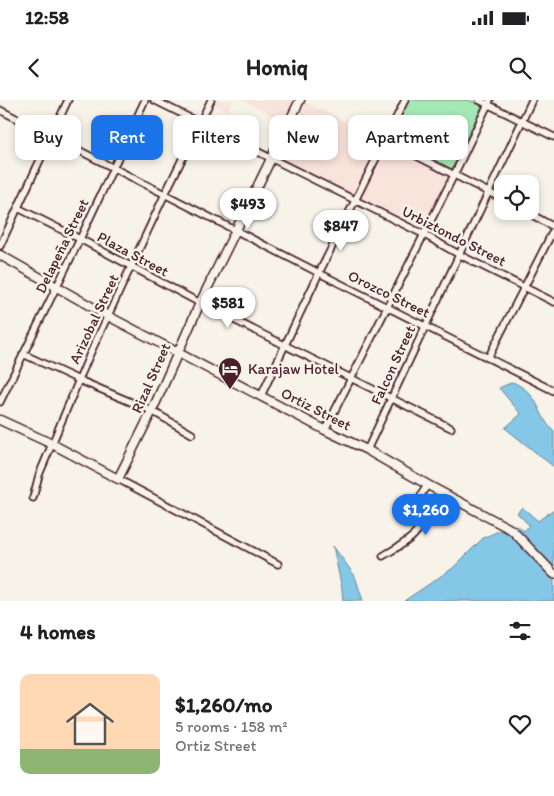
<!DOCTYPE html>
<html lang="en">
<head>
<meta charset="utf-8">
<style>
  :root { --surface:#fff; --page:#f2f2f2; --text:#202124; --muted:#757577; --accent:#1a73e8 }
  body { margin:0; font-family:Itim,sans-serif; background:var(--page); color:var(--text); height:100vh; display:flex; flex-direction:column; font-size:19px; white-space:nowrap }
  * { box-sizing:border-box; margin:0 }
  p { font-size:16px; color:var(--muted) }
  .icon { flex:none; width:28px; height:28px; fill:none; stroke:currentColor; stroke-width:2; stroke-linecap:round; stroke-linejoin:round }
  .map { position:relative; height:501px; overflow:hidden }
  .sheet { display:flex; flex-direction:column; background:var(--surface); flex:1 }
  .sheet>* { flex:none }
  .guide { position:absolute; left:15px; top:15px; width:525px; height:45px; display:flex; gap:10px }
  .buttons { position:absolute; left:494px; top:75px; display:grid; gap:10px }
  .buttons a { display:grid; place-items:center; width:45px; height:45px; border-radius:10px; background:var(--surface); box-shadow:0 2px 8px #0003; font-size:25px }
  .price { position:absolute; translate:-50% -42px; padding:0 11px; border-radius:18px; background:#fff; color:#222; font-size:16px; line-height:32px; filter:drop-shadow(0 1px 2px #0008) }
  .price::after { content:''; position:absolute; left:50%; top:30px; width:15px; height:11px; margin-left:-8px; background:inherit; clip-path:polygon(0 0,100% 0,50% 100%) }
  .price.current { background:var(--accent); color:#fff }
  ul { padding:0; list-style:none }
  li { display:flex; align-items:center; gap:15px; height:125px; padding:0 20px }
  li span { display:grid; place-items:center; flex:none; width:140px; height:100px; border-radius:10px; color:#555 }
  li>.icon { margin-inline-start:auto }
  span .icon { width:60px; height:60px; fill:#fffc; stroke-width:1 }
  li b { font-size:21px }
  h2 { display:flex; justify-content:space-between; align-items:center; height:60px; padding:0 20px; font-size:21px }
  .pill { padding:0 18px; border-radius:10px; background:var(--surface); box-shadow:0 2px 8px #0003; font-size:18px; line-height:45px }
  .pill.current { background:var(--accent); color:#fff }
  .status { display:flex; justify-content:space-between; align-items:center; height:35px; padding:0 25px; background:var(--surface); direction:ltr }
  .status svg { height:14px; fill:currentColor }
  header { display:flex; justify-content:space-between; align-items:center; height:65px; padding:0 20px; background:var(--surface); font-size:22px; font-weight:700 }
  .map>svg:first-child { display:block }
  .built { fill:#f9e4db }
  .green { fill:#a4e9b5; stroke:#778470 }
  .water { fill:#85c7e6; stroke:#6d849b }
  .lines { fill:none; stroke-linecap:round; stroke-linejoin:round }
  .street-casing { stroke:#4a1f2b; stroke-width:9 }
  .secondary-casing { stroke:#4a1f2b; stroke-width:11 }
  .street { stroke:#f7f3e8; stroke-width:5.5 }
  .secondary { stroke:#f7f3e8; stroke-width:8 }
  .labels { text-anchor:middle; stroke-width:5; stroke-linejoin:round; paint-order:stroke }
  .street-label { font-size:15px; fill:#4a1f2b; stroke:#f7f3e8 }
  .poi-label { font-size:15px; fill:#4a1f2b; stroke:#f7f3e8; text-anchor:start }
</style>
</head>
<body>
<div class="status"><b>12:58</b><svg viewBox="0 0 49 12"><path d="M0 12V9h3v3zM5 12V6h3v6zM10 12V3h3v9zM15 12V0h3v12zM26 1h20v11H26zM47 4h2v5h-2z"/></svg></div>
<header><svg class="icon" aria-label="back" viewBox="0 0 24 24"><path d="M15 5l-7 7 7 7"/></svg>Homiq<svg class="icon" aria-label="search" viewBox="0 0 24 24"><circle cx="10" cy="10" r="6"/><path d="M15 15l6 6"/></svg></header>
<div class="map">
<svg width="554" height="501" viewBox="0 0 554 501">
  <rect width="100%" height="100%" fill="#f7f3e8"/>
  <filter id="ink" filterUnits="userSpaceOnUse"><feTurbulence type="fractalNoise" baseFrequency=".02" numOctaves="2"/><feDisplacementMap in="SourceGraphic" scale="10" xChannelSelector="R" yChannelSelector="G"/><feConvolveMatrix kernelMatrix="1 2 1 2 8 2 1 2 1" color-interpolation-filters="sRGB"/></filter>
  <g filter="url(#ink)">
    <g class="built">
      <polygon points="215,0 233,0 228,11 213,4"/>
      <polygon points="243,0 294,0 284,21"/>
      <polygon points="303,1 380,38 353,94 276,57"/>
      <polygon points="386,45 448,77 422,128 361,97"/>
    </g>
    <polygon class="green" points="409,0 468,0 482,6 452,69 390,38"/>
    <g class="water">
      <path d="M 513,282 C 542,296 535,312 554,332 L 554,367 L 505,328 L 521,314 L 499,288 Z"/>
      <polygon points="522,407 538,421 554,409 554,501 404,501 453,468 483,438 501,430 510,434 518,426 524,431 529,425 517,413"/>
      <polygon points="333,446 355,476 363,501 343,501 342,489"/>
    </g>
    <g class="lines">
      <g class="street-casing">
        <g id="street">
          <polyline points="154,0 423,134 460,155 554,202"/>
          <polyline points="479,0 554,37"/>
          <polyline points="0,10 319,173 554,291"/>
          <polyline points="385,40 502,99"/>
          <polyline points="18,108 80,139 200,203 451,328"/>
          <polyline points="525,111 554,127"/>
          <polyline points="0,146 68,0"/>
          <polyline points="23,254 79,280 152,311 192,334"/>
          <polyline points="488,258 554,129"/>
          <polyline points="261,296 319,173 405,0"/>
          <polyline points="0,302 80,139 145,0"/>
          <polyline points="325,330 454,75 490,0"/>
          <polyline points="367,350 532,0"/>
          <polyline points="118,379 278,464"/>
          <polyline points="33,398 39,375 89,256 165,94 211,0"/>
          <path d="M 383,456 C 394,449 411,441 418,430 C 427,416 411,403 428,385"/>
        </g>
      </g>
      <g class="secondary-casing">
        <g id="secondary">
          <polyline points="0,155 108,216 325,330 367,350 428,385 499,423 512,430 554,474"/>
          <polyline points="0,320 52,344 118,379 152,311 200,203 300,0"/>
        </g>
      </g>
      <use href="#street" class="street"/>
      <use href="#secondary" class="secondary"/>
    </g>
  </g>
  <defs>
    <g id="hotel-pin" transform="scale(1.25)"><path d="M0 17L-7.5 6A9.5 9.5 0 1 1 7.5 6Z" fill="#4a1f2b" stroke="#f7f3e8"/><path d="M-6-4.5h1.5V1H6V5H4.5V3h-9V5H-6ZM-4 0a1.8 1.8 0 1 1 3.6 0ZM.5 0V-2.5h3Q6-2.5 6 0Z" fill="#fff"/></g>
  </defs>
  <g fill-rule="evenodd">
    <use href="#hotel-pin" x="230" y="269"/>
  </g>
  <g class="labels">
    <g class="street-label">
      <text transform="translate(454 136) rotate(27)" y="5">Urbiztondo Street</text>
      <text transform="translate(62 146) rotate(-64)" y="5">Delapeña Street</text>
      <text transform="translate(133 154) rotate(28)" y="5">Plaza Street</text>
      <text transform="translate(389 194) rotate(26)" y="5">Orozco Street</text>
      <text transform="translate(94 219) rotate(-65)" y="5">Arizobal Street</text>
      <text transform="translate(393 265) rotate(-65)" y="5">Falcon Street</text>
      <text transform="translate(151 278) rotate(-66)" y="5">Rizal Street</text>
      <text transform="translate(316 309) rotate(27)" y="5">Ortiz Street</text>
    </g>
    <g class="poi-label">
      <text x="248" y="274">Karajaw Hotel</text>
    </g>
  </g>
</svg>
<div class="buttons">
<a><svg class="icon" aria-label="locate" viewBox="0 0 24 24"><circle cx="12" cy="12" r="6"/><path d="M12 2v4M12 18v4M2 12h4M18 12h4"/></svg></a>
</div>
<b class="price" style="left:248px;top:130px">$493</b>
<b class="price" style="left:341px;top:152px">$847</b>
<b class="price" style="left:228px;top:229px">$581</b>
<b class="price current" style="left:426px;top:436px">$1,260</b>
<div class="guide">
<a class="pill">Buy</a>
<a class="pill current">Rent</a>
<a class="pill">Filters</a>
<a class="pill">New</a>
<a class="pill">Apartment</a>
</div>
</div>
<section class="sheet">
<h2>4 homes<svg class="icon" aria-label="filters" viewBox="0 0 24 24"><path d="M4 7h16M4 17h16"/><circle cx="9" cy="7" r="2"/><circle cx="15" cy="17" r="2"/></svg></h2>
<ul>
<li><span style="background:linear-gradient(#ffd9b3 75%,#8fb573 0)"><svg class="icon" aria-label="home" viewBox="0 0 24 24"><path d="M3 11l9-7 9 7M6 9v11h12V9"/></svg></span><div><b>$1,260/mo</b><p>5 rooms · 158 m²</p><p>Ortiz Street</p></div><svg class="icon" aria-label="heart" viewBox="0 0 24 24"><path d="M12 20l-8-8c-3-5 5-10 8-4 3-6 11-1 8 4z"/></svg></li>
</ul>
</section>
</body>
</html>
